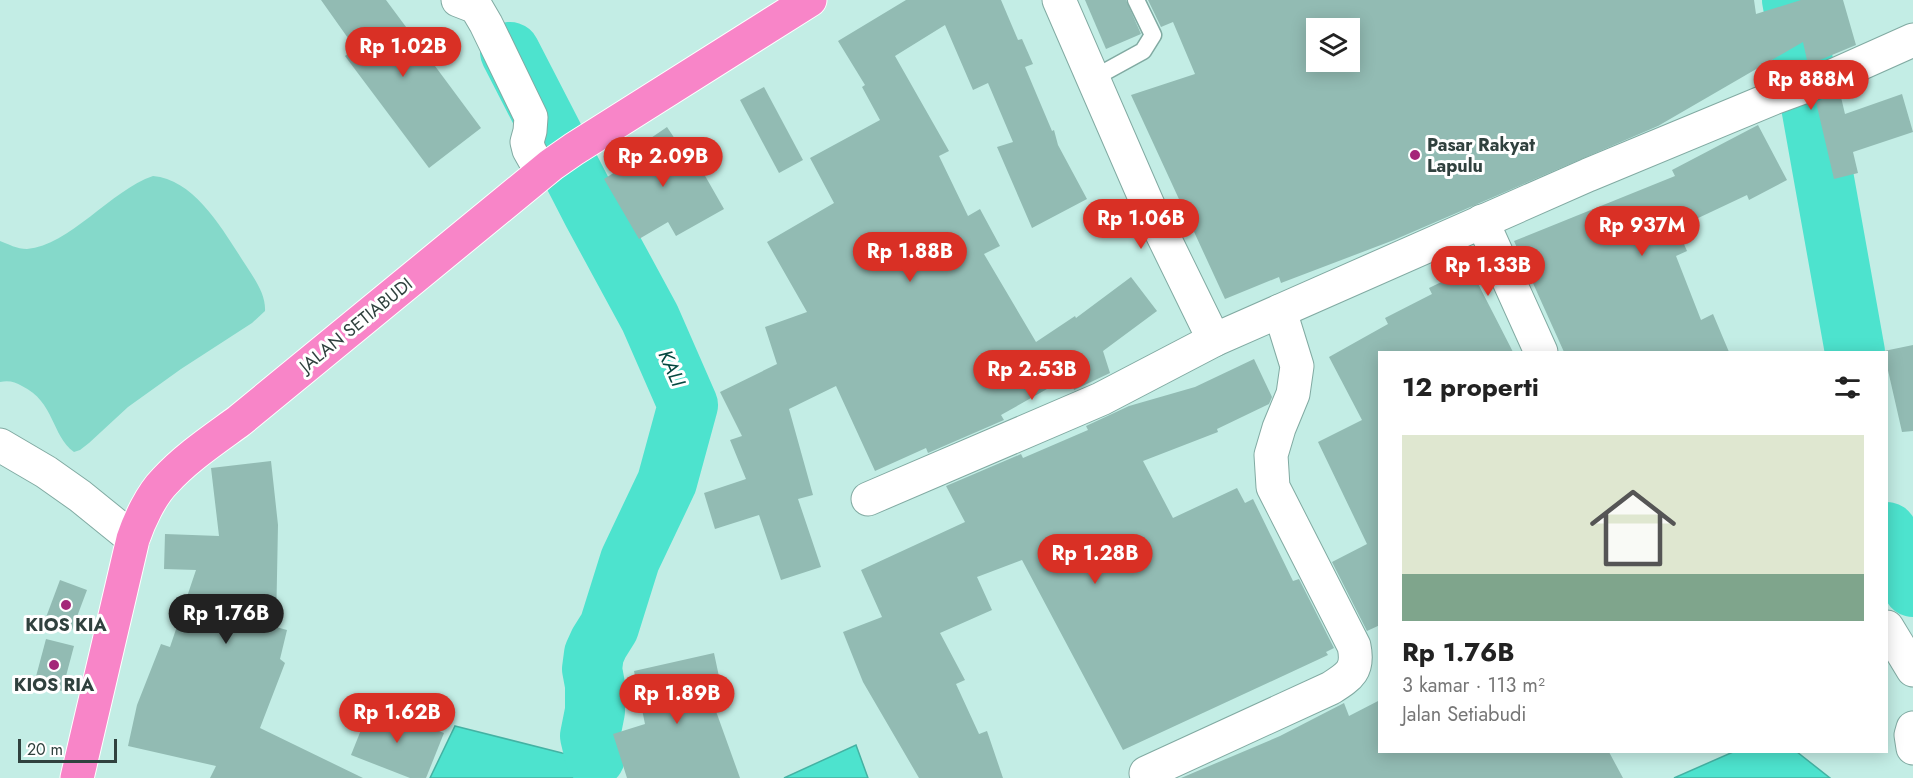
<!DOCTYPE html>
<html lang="id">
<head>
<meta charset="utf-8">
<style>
  :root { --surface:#fff; --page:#f2f2f2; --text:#222; --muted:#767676; --line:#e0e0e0; --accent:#d93025 }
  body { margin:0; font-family:Jost,sans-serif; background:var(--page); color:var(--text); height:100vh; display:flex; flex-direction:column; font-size:22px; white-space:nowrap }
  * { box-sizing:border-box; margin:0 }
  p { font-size:20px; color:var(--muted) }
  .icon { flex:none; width:33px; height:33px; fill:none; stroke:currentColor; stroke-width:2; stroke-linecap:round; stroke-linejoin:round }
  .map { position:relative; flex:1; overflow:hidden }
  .details { position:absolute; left:1378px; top:351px; width:510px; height:402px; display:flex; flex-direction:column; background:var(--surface); border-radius:0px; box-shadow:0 3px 15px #0003 }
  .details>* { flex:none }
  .controls { position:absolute; left:1306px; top:18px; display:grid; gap:12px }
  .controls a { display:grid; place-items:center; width:54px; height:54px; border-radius:0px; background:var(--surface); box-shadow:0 3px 15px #0003; font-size:30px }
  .scale { position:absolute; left:18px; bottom:15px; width:99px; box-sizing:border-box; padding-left:6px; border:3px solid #30413e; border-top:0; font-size:16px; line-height:21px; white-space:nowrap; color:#30413e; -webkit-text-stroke:4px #fff; paint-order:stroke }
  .price { position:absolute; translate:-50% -51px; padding:0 14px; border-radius:21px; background:var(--accent); color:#fff; font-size:20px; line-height:39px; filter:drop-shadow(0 2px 3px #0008) }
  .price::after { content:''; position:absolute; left:50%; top:36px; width:18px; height:14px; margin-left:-9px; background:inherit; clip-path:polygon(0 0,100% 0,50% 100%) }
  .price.selected { background:#222; color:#fff }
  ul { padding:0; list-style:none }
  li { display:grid; align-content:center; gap:12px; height:318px; padding:0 24px }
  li+li { border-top:2px solid var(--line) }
  li span { display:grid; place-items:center; height:186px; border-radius:0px; color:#555 }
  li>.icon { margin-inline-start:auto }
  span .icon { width:108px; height:108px; fill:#fffc; stroke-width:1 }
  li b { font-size:26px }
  h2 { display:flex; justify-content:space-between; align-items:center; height:72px; padding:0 24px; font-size:26px }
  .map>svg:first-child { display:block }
  .green { fill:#85d9ca }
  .water { fill:#4de3ce; stroke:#44b2a3; stroke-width:1.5 }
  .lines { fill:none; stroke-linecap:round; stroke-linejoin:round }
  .river { stroke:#4de3ce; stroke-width:60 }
  .building { fill:#92bbb3; fill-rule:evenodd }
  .lane-casing { stroke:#81aaa2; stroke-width:19 }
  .street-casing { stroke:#81aaa2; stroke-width:35 }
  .highway-casing { stroke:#fff; stroke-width:35 }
  .lane { stroke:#fff; stroke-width:16 }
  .street { stroke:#fff; stroke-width:33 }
  .highway { stroke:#f885c8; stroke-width:33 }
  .poi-dot { fill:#a42679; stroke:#fff; stroke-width:2 }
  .labels { text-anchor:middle; stroke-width:6; stroke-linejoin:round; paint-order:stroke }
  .poi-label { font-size:18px; font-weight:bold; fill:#30413e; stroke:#fff }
  .street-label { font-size:18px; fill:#30413e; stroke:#fff }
  .water-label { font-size:20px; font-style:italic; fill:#054941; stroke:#fff }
</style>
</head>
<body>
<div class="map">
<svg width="1913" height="778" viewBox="0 0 1913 778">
  <rect width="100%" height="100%" fill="#c3ede5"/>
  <path class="green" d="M 153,176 C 195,179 224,232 245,264 C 254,278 266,294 265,311 L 252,323 L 181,369 L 128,407 L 89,443 L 80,450 L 74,452 C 51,435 55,402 22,386 C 15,382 9,380 0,382 L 0,241 C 8,244 17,249 27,249 C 69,246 111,190 153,176 Z"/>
  <g class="water">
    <polygon points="455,726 562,753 595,757 610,778 430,778"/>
    <polygon points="856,745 868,778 784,778"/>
    <polygon points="1733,752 1797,752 1830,778 1674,778"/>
  </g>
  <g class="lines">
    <g class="river">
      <polyline points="1792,0 1855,352"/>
      <polyline points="510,52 593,213 650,318 688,405 667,482 630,560 609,627 599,643 594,654 592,669 595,685 595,711 590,736 595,757"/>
      <polyline points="1887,532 1890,548 1913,587"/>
    </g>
  </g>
  <g class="building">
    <polygon points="321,0 386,0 481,128 429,168 345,56 355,48"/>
    <polygon points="906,0 1001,0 1018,40 1022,39 1033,64 1025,67 1052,131 1054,130 1058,145 1087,199 1032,228 997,147 1013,142 988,83 973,90 945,25 895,56 949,151 939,156 968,216 980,209 1000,246 984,254 1036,342 1075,316 1076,318 1131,277 1157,311 1103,351 1110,373 1074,390 1070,376 1001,415 1004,420 928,453 926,448 875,471 836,386 789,409 813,495 798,499 821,567 781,580 759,515 715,529 704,493 746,479 730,440 742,436 720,392 777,364 765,327 807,312 767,242 834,203 810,158 880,120 862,87 865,85 838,41"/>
    <polygon points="1085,0 1126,0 1141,34 1106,49"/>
    <path d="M 1148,0 L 1754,0 L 1756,14 L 1801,0 L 1843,0 L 1856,45 L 1808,65 L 1803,42 L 1658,126 L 1394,240 L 1281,283 L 1279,277 L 1225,299 L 1131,95 L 1195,74 L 1173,22 L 1161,27 ZM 1317,28 L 1350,28 L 1350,62 L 1317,62 Z"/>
    <polygon points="764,87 803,160 779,173 740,100"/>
    <polygon points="1840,93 1845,114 1902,94 1913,132 1853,152 1858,173 1834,179 1816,102"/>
    <polygon points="1758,125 1787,180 1749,200 1747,195 1677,228 1687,251 1676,256 1701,320 1713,314 1729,352 1564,352 1514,241 1675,176 1672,170"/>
    <polygon points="667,127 691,163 696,160 724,209 676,236 668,222 639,239 604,179 631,162 626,155"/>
    <polygon points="1470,268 1513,352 1380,352 1380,625 1367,631 1332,562 1367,544 1318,442 1362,420 1329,357 1388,324 1385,318 1432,294 1429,288"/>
    <polygon points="1913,345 1913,431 1902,432 1887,366 1887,352 1884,351"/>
    <polygon points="1254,359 1272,397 1269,404 1217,429 1218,432 1143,461 1173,518 1237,488 1245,503 1253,499 1293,581 1299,579 1334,648 1326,652 1328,655 1123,750 1022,560 977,577 992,610 940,633 965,680 956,684 979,734 987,731 1003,778 919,778 863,682 843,632 882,617 861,570 965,522 946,486 1021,454 1023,458 1088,430 1086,426 1129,406 1195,387"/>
    <polygon points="271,461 278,525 276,627 287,630 280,659 285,663 260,728 363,778 210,778 216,766 128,746 137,705 161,644 170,647 196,570 164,569 165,534 219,536 211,468"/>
    <polygon points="60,580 87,590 72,630 45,620"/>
    <polygon points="46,639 74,646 62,691 34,684"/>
    <polygon points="714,653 721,686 708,689 740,778 627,778 613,734 645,724 634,671"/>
    <polygon points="1380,700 1380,752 1609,752 1623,778 1181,778 1280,736 1344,703 1349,716"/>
    <polygon points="371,705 444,733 426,778 410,778 351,755"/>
  </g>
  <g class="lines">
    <g class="lane-casing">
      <polyline id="lane" points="1092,79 1143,51 1153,35 1136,0"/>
    </g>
    <g class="street-casing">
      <g id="street">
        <polyline points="458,0 476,7 486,24 531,117 530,131 527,142 529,150 542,173"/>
        <polyline points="1059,0 1148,205 1214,340 1588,175 1776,97 1828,78 1913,40"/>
        <polyline points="1482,221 1541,352"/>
        <polyline points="0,445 46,472 80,496 133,539"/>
        <polyline points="868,499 1101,399 1214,340"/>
        <polyline points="1887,627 1913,670"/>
        <polyline points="1913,728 1911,735 1913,748"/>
        <path d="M 1146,773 L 1331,688 C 1350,676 1359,670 1354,646 L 1273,487 L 1271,455 L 1279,428 L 1293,394 L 1297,366 L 1280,311"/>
      </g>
    </g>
    <g class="highway-casing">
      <path id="highway" d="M 77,778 L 133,539 C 139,521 151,495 165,481 C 186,458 213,440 239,421 L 551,165 L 574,149 L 810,0"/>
    </g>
    <use href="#lane" class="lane"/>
    <use href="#street" class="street"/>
    <use href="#highway" class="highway"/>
  </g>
  <g class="poi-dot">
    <circle cx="1415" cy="155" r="6"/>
    <circle cx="66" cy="605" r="6"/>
    <circle cx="54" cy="665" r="6"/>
  </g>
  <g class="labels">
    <g class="poi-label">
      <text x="1427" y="151" text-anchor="start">Pasar Rakyat<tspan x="1427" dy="21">Lapulu</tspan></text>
      <text x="66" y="631">KIOS KIA</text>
      <text x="54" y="691">KIOS RIA</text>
    </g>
    <g class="street-label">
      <text transform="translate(356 325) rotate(-39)" y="6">JALAN SETIABUDI</text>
    </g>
    <g class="water-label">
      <text transform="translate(672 368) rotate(66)" y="7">KALI</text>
    </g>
  </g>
</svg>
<div class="controls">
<a><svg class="icon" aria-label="layers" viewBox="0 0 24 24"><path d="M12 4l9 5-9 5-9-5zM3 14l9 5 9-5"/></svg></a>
</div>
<div class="scale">20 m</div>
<b class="price" style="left:403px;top:78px">Rp 1.02B</b>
<b class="price" style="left:1811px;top:111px">Rp 888M</b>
<b class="price" style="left:663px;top:188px">Rp 2.09B</b>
<b class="price" style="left:1141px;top:250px">Rp 1.06B</b>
<b class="price" style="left:1642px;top:257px">Rp 937M</b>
<b class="price" style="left:910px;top:283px">Rp 1.88B</b>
<b class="price" style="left:1488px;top:297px">Rp 1.33B</b>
<b class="price" style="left:1032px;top:401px">Rp 2.53B</b>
<b class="price" style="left:1095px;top:585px">Rp 1.28B</b>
<b class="price selected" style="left:226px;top:645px">Rp 1.76B</b>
<b class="price" style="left:677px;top:725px">Rp 1.89B</b>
<b class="price" style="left:397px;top:744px">Rp 1.62B</b>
<section class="details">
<h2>12 properti<svg class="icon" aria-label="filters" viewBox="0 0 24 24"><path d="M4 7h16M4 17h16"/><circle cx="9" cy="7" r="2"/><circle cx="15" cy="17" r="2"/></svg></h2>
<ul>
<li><span style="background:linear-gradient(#dfe7d0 75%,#7fa58c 0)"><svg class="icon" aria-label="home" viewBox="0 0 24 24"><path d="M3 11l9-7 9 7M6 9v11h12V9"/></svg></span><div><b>Rp 1.76B</b><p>3 kamar · 113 m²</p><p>Jalan Setiabudi</p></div></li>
</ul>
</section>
</div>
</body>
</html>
